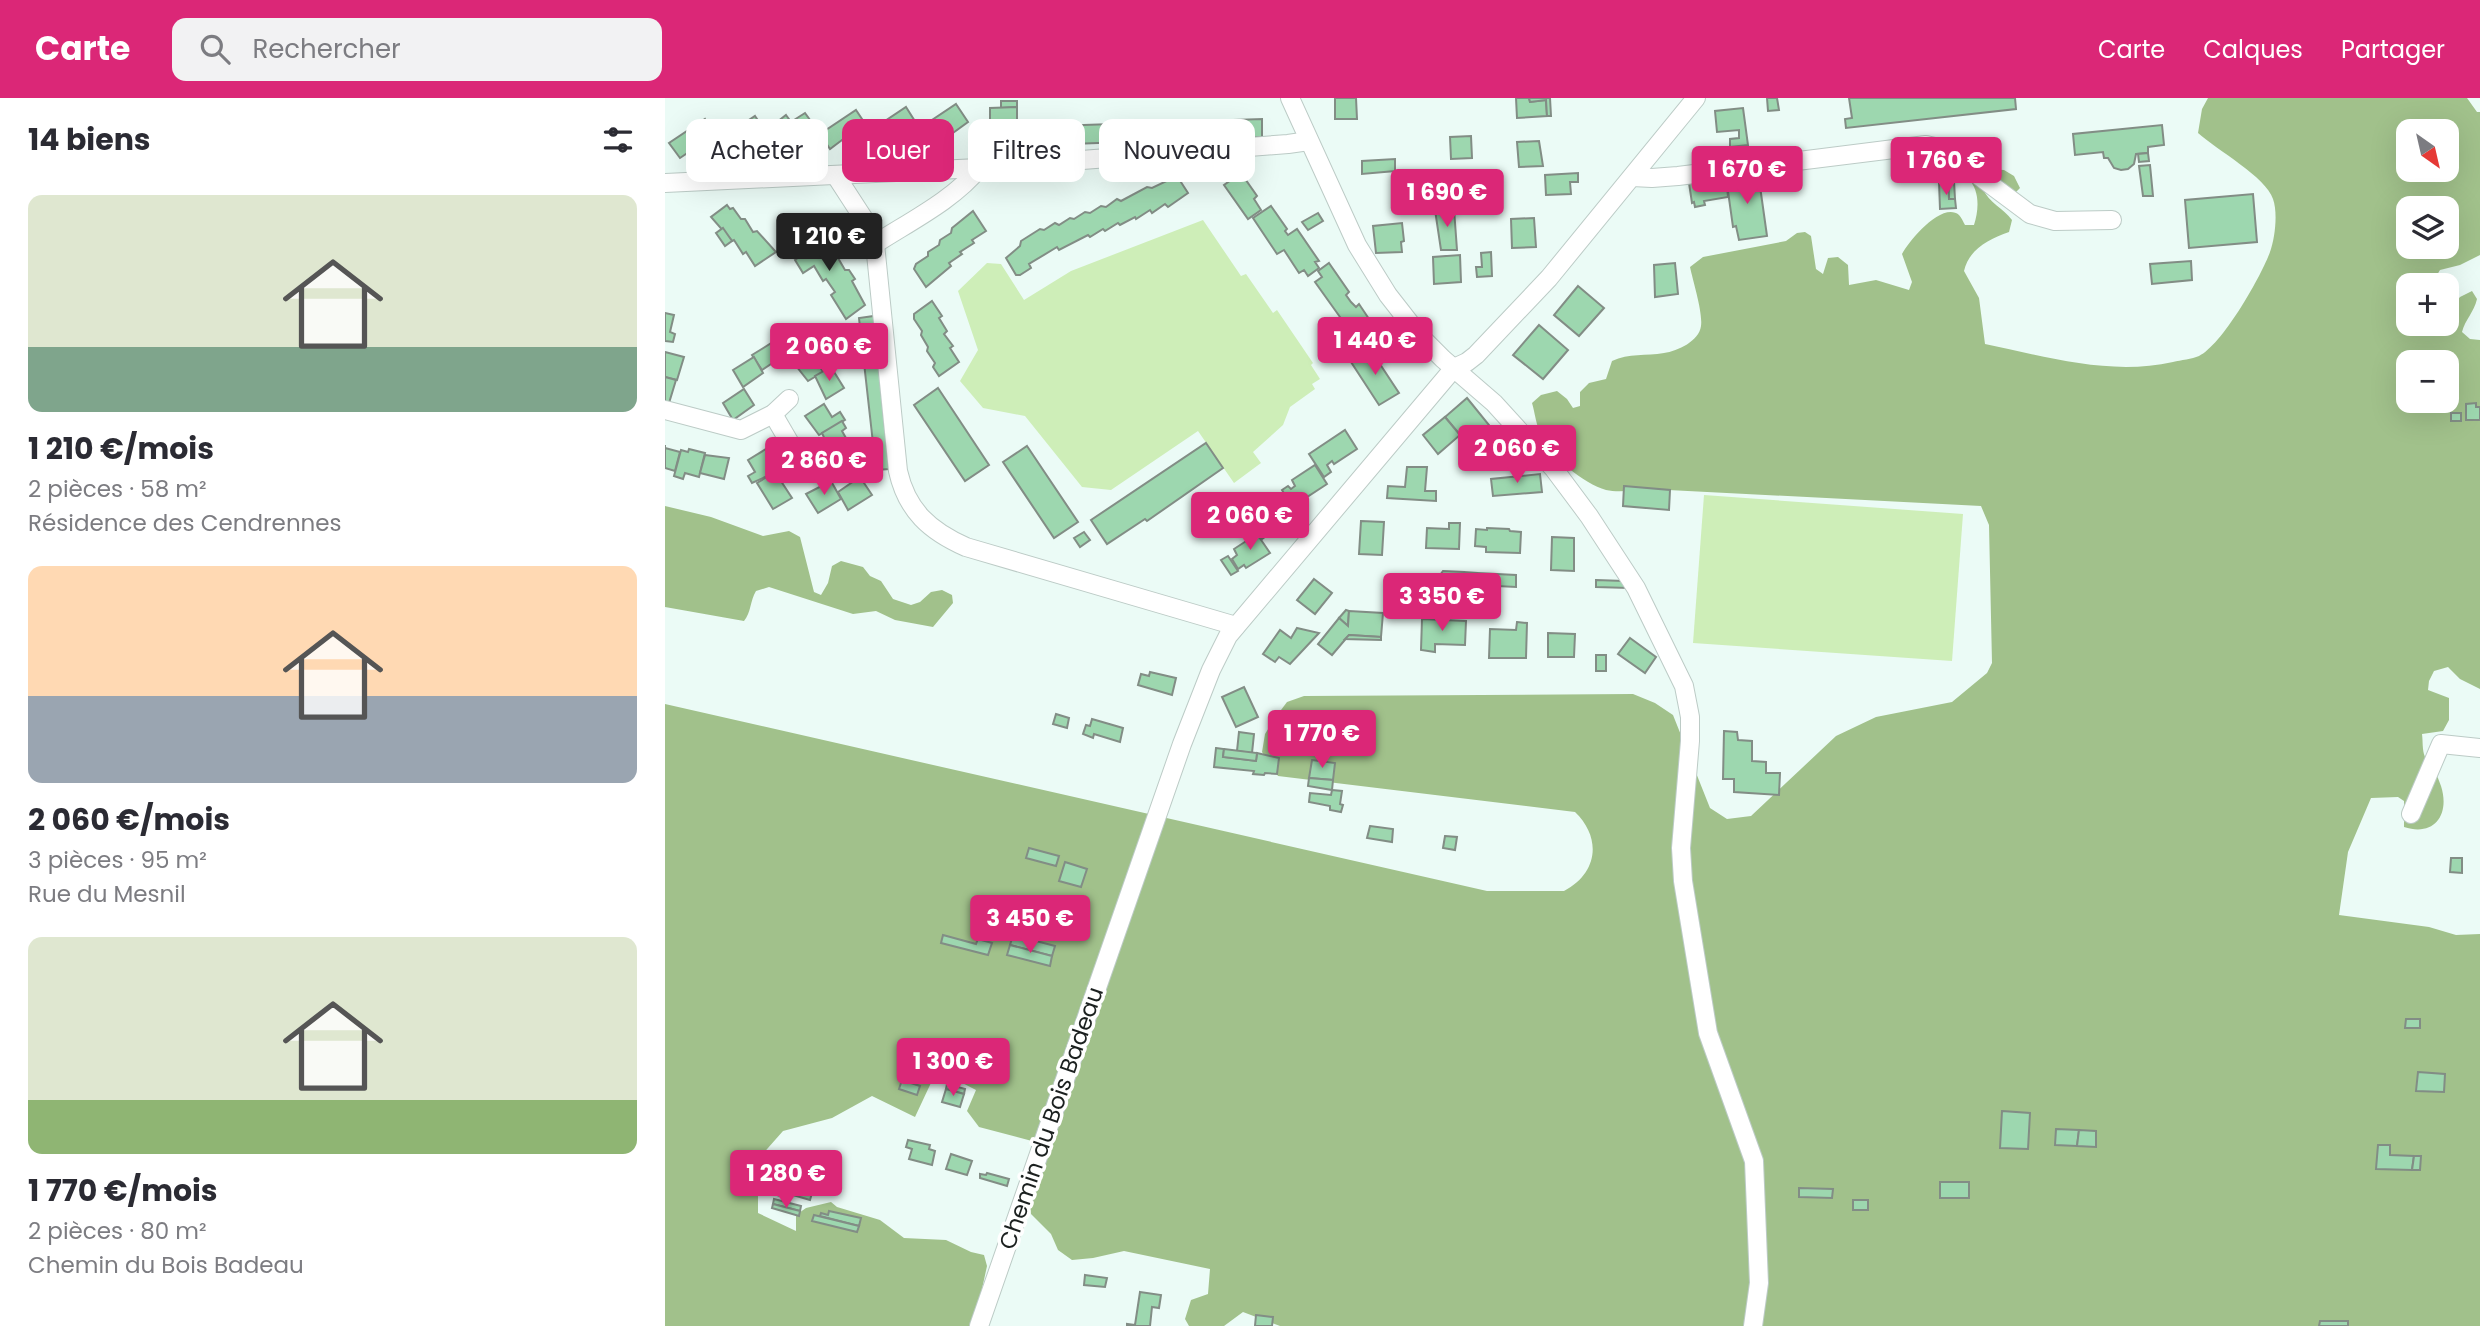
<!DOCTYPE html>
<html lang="fr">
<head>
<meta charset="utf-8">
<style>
  :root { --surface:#fff; --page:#f2f2f3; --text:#2b2b33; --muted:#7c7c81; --accent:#db2777 }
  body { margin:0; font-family:Poppins,sans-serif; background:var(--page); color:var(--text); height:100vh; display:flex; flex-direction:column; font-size:26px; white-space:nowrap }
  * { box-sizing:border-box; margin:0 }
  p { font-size:23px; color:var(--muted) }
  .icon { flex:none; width:38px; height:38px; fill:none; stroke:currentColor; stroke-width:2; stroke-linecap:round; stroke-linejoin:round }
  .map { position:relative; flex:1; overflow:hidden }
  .side { display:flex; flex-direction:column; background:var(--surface); width:665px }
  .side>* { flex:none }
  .guide { position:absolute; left:21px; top:21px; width:665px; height:63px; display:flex; gap:14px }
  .needle { width:46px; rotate:146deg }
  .tools { position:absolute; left:1731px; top:21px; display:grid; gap:14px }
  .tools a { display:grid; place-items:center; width:63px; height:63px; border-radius:14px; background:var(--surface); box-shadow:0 7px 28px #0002; font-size:35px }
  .price { position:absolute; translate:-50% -60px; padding:0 16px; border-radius:7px; background:var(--accent); color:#fff; font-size:23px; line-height:46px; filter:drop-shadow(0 2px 4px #0008) }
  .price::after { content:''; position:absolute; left:50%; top:42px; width:21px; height:16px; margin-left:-10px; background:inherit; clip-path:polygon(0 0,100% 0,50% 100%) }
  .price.active { background:#222; color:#fff }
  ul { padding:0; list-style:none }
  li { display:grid; align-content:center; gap:14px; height:371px; padding:0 28px }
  li span { display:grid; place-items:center; height:217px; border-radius:14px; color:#555 }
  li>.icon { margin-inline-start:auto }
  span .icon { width:126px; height:126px; fill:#fffc; stroke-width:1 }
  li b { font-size:30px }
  h2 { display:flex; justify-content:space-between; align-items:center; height:84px; padding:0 28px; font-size:30px }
  .chip { padding:0 24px; border-radius:14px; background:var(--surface); box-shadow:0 7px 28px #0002; font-size:24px; line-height:63px }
  .chip.active { background:var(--accent); color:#fff }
  header { display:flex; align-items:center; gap:42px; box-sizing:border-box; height:98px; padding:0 35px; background:var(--accent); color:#fff }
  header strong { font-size:33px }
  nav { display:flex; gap:38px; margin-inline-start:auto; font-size:24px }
  .search { width:490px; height:63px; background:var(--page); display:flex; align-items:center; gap:18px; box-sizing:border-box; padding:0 24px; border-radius:14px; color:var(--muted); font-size:26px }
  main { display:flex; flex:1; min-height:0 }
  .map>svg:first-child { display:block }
  .green { fill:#ceeeb8 }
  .forest { fill:#a1c18b; fill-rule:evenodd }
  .building { fill:#9dd7af; stroke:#828d85; stroke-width:2 }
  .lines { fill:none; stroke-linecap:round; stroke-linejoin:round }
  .street-casing { stroke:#bccbc6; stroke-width:20 }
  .street { stroke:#fff; stroke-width:18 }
  .labels { text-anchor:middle; stroke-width:7; stroke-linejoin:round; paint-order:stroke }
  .street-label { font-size:23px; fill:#1b201f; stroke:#fff }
</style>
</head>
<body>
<header>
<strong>Carte</strong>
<div class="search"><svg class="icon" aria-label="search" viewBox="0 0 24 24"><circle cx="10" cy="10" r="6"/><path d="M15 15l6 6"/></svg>Rechercher</div>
<nav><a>Carte</a><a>Calques</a><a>Partager</a></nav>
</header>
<main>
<section class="side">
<h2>14 biens<svg class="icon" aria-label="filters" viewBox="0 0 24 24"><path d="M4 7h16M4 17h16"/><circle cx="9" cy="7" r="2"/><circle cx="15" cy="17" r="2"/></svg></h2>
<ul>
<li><span style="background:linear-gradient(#dfe7d0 70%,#7fa58c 0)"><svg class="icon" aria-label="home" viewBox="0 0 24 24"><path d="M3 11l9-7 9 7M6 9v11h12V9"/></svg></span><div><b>1 210 €/mois</b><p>2 pièces · 58 m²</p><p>Résidence des Cendrennes</p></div></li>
<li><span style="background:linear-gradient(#ffd9b3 60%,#9aa5b1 0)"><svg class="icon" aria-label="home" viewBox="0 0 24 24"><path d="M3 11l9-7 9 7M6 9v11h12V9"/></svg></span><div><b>2 060 €/mois</b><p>3 pièces · 95 m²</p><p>Rue du Mesnil</p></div></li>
<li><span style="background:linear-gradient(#dfe7d0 75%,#8fb573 0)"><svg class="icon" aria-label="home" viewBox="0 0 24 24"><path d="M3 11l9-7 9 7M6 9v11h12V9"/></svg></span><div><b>1 770 €/mois</b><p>2 pièces · 80 m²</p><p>Chemin du Bois Badeau</p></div></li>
</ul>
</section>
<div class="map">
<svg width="1815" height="1228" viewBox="0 0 1815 1228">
  <rect width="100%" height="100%" fill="#ebfbf6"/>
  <g class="green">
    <polygon points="538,122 576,178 581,176 608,215 612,212 648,265 646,267 655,281 647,286 650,291 625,309 618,327 588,354 596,365 569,385 533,333 446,392 417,389 360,318 318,310 295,283 313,252 293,193 322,165 336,166 359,202 406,173"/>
    <polygon points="1039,397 1298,416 1287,563 1028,545"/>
  </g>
  <g class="forest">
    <path d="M 1543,0 L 1802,0 L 1812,14 L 1815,14 L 1815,157 L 1795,167 L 1775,172 L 1769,182 L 1771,187 L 1743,187 L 1743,226 L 1782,226 L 1782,212 L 1787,209 L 1795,199 L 1807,193 L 1812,201 C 1809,214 1800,222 1797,234 L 1805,241 L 1815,242 L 1815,591 L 1795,581 L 1783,569 L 1769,573 L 1764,583 L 1763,592 L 1784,600 L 1784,622 L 1778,633 L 1757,636 C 1758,643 1757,652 1760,659 C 1761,662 1765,664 1767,667 C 1771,673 1773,681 1776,688 C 1785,716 1770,739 1739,729 L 1739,703 L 1733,699 L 1706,700 L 1683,754 L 1674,817 L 1764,829 L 1791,837 L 1815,836 L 1815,1228 L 615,1228 L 578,1214 L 559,1228 L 524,1228 L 520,1221 L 526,1202 L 543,1196 L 545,1171 L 459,1153 L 428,1160 L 407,1162 L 393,1152 L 386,1136 L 366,1116 L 362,1090 L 382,1047 L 314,1029 L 302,1013 L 311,992 L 272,972 L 250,1019 L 207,998 L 167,1020 L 118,1033 L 86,1069 L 93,1097 L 93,1115 L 131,1133 L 131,1117 L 141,1110 L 166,1104 L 172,1109 L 215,1122 L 239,1140 L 281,1142 L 306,1154 L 319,1157 L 322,1168 L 310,1223 L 306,1228 L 0,1228 L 0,606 L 822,793 L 899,793 C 933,775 937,740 910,714 L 613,678 L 597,654 L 600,636 L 610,620 L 622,604 L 639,598 L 968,596 L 990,605 L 1008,617 L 1045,710 L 1062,721 L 1086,718 L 1171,638 L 1211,619 L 1287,604 L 1322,575 L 1327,565 L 1324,427 L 1316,408 L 984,391 C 971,392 954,395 941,392 C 919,386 885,358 876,337 C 871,327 870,315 867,305 L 876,297 L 892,293 L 902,301 L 908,310 L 915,308 L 915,294 L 924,285 L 941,281 L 947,263 C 964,255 981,258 999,255 C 1013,253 1034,243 1036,228 C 1038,215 1028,183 1025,169 L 1038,159 L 1121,143 L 1132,135 L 1140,134 L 1146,138 L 1151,171 L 1158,176 L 1163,160 L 1173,159 L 1183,167 L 1184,187 L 1211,182 L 1244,192 L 1247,184 L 1237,156 C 1244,143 1277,103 1294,117 C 1297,120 1298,124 1300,127 L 1309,127 C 1314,111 1315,93 1303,80 L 1278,80 L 1270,77 L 1266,70 L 1268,63 L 1276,60 L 1321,71 L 1339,72 L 1349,78 L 1355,90 L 1350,95 L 1318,91 C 1324,105 1338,110 1347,122 L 1344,134 C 1324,141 1304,151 1299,173 L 1314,200 L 1320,246 C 1382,259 1445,278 1508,264 C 1516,262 1527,261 1534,258 C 1557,247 1596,179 1605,154 C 1610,140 1613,115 1608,101 C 1601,79 1552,52 1533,35 L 1537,11 ZM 1743,33 L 1782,33 L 1782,72 L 1743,72 ZM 1743,110 L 1782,110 L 1782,149 L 1743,149 ZM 1743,264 L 1782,264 L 1782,303 L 1743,303 Z"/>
    <path d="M 0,408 L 46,419 L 98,438 L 124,433 L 135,439 L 149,494 L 156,497 L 163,485 L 167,468 L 176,463 L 198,469 L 205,478 L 216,483 L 228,501 L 246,507 L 255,504 L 266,494 L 277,492 L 287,497 L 288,505 L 268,529 L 230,522 L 211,513 L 188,516 L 104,489 L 91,493 C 85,503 86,515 79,523 L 0,509 Z"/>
  </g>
  <g class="building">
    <polygon points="670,0 691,0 692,21 670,21"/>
    <polygon points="851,0 864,0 865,4 881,2 882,18 852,20"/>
    <polygon points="864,0 885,0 886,18 882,18 881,2 865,4"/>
    <polygon points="1102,0 1112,0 1114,12 1103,13"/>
    <polygon points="1184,0 1350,0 1351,11 1181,30 1180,21 1187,20"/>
    <polygon points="336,3 352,3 352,9 336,10"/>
    <polygon points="291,6 303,24 281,40 278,37 265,46 255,30"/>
    <polygon points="241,9 253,28 230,43 228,40 215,48 205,33"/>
    <polygon points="352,9 352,23 325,24 325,10"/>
    <polygon points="1078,10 1083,47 1065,49 1065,41 1074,40 1074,32 1052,34 1050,13"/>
    <polygon points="191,12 203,30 180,45 177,42 165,51 155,36"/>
    <polygon points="140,15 153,33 130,48 128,46 115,54 104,38"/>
    <polygon points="121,17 126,24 116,30 112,24"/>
    <polygon points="90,18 103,37 79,52 77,48 64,57 54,42"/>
    <polygon points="40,21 52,39 29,55 27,52 15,60 4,45"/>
    <polygon points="597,21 597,39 327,49 327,30"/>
    <polygon points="1497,27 1499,47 1483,49 1483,55 1471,56 1469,66 1463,71 1456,72 1449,70 1443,60 1439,60 1438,54 1410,57 1408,36"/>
    <polygon points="806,38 807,60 786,61 785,39"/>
    <polygon points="874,43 878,68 854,69 852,44"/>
    <polygon points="1483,55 1484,63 1474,64 1473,56"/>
    <polygon points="730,61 730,73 697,76 697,63"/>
    <polygon points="1485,67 1488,98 1478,98 1474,68"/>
    <polygon points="1093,74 1102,138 1074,142 1071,128 1068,129 1061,79"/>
    <polygon points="576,75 592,98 589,101 596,112 583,121 559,87"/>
    <polygon points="913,75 913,84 905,84 906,96 881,97 880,77"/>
    <polygon points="512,78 523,95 503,109 500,106 487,115 485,112 471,121 470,119 455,127 453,125 440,133 438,131 425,139 423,137 394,152 392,149 364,166 366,170 355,177 351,177 341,160 355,148 356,143 375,131 379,132 390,125 394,127 405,120 409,121 420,114 425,115 436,108 441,109 452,101 456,103 482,89 487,90"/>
    <polygon points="1061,79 1063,99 1039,103 1040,107 1030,109 1029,104 1027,105 1024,85"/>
    <polygon points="790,81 812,81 812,92 828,91 830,108 791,111"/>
    <polygon points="1289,83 1290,101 1284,101 1283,84"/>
    <polygon points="1274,84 1283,84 1284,101 1290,101 1291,110 1275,111"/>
    <polygon points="1588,96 1592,144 1524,150 1520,102"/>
    <polygon points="62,107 65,111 68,110 76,121 80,121 88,134 92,133 111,154 90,168 81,154 78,156 69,142 67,143 46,119"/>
    <polygon points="606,108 622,131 620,133 623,137 632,131 654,163 650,164 654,170 643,178 639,172 634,175 619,152 612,156 588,120"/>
    <polygon points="789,111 792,152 776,152 770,112"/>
    <polygon points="308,113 321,133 307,142 309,145 295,154 297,156 284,165 286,168 261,189 249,171 251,166 263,158 263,154 274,147 275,142 286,135 287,130"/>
    <polygon points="653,115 658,123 643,132 637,124"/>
    <polygon points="869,120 871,149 847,150 846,121"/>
    <polygon points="737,125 739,143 736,144 737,154 711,155 708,128"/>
    <polygon points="58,130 67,143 60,148 51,135"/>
    <polygon points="142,134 148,137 154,147 159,147 168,160 173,160 180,172 184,172 190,181 187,183 200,207 181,221 166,197 170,194 161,181 158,183 149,168 138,175 130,162 134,159 125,145"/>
    <polygon points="826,154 827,178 812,179 811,169 817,169 816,155"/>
    <polygon points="795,157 796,184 769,186 768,159"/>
    <polygon points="1526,163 1527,182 1487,186 1485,166"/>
    <polygon points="664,165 684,194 681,197 686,204 691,209 694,206 710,230 707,232 715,244 700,254 650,184 657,179 653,173"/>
    <polygon points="1010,165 1013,196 990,199 989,167"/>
    <polygon points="913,188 939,210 914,238 889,217"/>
    <polygon points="267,203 277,218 274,220 282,233 279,236 288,248 285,250 294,264 274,278 268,269 270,265 262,253 263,249 256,237 257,233 249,221 249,216"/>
    <polygon points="0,215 9,217 5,234 10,236 8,244 0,243"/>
    <polygon points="209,218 224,371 211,372 194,220"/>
    <polygon points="874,227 903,252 878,281 848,257"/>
    <polygon points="108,244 118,262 110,267 109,264 97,272 87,257"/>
    <polygon points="705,251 734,295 714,307 686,264"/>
    <polygon points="146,253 158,274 143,283 128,264"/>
    <polygon points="0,254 19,259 12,282 0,279"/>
    <polygon points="89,259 98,275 78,289 68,272"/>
    <polygon points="166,269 179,290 161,301 150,278"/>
    <polygon points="0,279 11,282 4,305 0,304"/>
    <polygon points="273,290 324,367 300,383 249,307"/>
    <polygon points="79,291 89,307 68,322 58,305"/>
    <polygon points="802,300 824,327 811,337 805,329 795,337 780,319"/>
    <polygon points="1811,305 1811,309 1815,309 1815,322 1801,322 1801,306"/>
    <polygon points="159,306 167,319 175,314 180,322 154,337 140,318"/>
    <rect x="1786" y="315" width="10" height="8"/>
    <polygon points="780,319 795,337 773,356 758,337"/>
    <polygon points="177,323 181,330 177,333 186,349 168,360 157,335"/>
    <polygon points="680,332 692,351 669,366 667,363 662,367 666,374 659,379 644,356"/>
    <polygon points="541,345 558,370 482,423 480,421 442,446 426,422"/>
    <polygon points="0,347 0,350 15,354 10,373 0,370"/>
    <polygon points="362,348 413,424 389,440 338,364"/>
    <polygon points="24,351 40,355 34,379 20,375 18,381 9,378 16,352 23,354"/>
    <polygon points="101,351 111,374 87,385 83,378 90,374 83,362"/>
    <polygon points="40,357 64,360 59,381 35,375"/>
    <polygon points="650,367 662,386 639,401 638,399 633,402 638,410 631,415 617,392 623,388 626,391 630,388 627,382"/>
    <polygon points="742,369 762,369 760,393 771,393 771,403 722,400 723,388 740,389"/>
    <polygon points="110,374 127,400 108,411 92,385"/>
    <polygon points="875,376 877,394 828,398 826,381"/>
    <polygon points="195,379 207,397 183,412 173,394"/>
    <polygon points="166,383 176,401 153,415 141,396"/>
    <polygon points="959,388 1005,392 1004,412 958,408"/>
    <polygon points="621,401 634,420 611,436 608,433 597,441 589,428 600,420 599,417"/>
    <polygon points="696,423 719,424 717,457 694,456"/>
    <polygon points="784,425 795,425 794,451 761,450 762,430 784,431"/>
    <polygon points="822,430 844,431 845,433 856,434 855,455 821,454 821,449 810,448 811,431 822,432"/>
    <polygon points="419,434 425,442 415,449 409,440"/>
    <polygon points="592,436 605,455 581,470 579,467 573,471 567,461 572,457 569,451"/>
    <polygon points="887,439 909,440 909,473 886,472"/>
    <polygon points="563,458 573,473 566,477 556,462"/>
    <polygon points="778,473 799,474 799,490 767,488"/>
    <polygon points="799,474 812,475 812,484 799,484"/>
    <polygon points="812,475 851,477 851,489 812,487"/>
    <polygon points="649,481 667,495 650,516 632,502"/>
    <polygon points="931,482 959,483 963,490 931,489"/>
    <polygon points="681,512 684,513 683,528 674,520"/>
    <polygon points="684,513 718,515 716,539 684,537 667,557 653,546 674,520 683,528"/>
    <polygon points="757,521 801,523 800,547 770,546 770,554 756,552"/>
    <polygon points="852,524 862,525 861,560 824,560 825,531 851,532"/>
    <polygon points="632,530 654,535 625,566 614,559 610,564 598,556 615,532 626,540"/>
    <polygon points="883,535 910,536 909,559 883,559"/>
    <polygon points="684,537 716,539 716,542 680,541"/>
    <polygon points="965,540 991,559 980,575 953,556"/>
    <rect x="931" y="557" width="10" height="16"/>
    <polygon points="485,574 511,580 507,597 473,587 476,576 484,578"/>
    <polygon points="579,589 593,619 571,629 557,599"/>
    <polygon points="391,616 404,620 402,630 388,626"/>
    <polygon points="427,621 458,630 455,644 429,636 428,640 418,636 421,627 425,628"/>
    <polygon points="1059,633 1072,634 1073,642 1087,643 1087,663 1101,664 1101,675 1115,675 1114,697 1069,694 1069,681 1058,681"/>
    <polygon points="574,634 589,636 587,655 572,653"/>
    <polygon points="551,650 559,651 558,659 591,663 592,655 614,660 612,676 600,675 599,677 588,676 589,673 549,669"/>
    <polygon points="559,651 592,655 591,663 558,659"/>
    <polygon points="647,662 670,665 668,682 644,680"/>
    <polygon points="644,680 668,682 667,692 643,688"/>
    <polygon points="667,692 677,693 675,706 678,707 676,714 665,712 665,708 644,704 645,695 666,697"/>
    <polygon points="705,728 728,731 727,744 702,740"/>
    <polygon points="780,738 792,739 790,752 778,750"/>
    <polygon points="364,750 394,758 391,768 361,760"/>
    <polygon points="1786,760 1797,760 1797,775 1785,774"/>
    <polygon points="400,764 422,771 416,789 394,783"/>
    <polygon points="278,837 311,846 313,841 327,845 323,857 276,845"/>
    <polygon points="348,837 390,848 387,858 345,847"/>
    <polygon points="345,847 387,858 385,868 342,857"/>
    <polygon points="1741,921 1755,921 1755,930 1740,930"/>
    <polygon points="1753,974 1780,976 1779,994 1751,993"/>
    <polygon points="238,979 247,981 246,985 255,988 252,997 234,991"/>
    <polygon points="282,986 300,991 299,996 281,991"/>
    <polygon points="281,991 299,996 295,1009 277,1004"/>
    <polygon points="1337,1013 1365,1015 1363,1051 1335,1050"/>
    <polygon points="1391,1031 1414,1032 1412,1048 1390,1047"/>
    <polygon points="1414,1032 1431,1033 1431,1049 1412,1048"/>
    <polygon points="243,1042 265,1047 264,1051 270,1053 267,1067 244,1061 247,1051 241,1049"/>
    <polygon points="1713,1047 1725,1047 1725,1057 1749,1058 1747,1072 1711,1071"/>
    <polygon points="286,1056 307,1063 302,1077 281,1071"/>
    <polygon points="1749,1058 1756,1058 1755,1072 1747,1072"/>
    <polygon points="322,1075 344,1081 342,1088 315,1080 315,1076 321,1077"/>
    <polygon points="103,1084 147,1095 145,1102 121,1095 120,1099 100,1094"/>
    <rect x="1275" y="1084" width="29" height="16"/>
    <polygon points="1134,1090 1168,1091 1167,1100 1134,1099"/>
    <polygon points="109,1101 136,1108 135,1113 108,1106"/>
    <rect x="1188" y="1102" width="15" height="10"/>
    <polygon points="108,1106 135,1113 134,1118 107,1110"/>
    <polygon points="164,1113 196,1120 194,1128 155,1118 156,1115 163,1117"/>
    <polygon points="149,1117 194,1128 192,1134 147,1123"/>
    <polygon points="420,1177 442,1180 440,1189 419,1187"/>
    <polygon points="475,1194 496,1197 494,1210 487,1209 485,1228 462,1228 462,1226 470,1227"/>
    <polygon points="591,1217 608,1219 607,1228 590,1228"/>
    <polygon points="1655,1223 1683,1223 1683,1228 1654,1228"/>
  </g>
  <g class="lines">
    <g class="street-casing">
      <g id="street">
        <polyline points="625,0 692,147 723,197 755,238 778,261 829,305 889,371 924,418 971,490 1019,588 1025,619 1025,643 1016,750 1018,783 1043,935 1089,1063 1094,1185 1088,1228"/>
        <path d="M 171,78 L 206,132 L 210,146 L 233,373 C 242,413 265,433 301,449 L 571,528"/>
        <polyline points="967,79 987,80 1013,78 1261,47 1274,50 1302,69 1365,116 1390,123 1447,122"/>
        <polyline points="0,85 314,70 623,46 644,43"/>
        <path d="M 210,146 C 244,124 290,101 314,70"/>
        <polyline points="0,312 76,332 108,316 124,301"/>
        <polyline points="108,316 140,371"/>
        <polyline points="1746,716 1776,646 1815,650"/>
        <polyline points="314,1228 517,646 546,572 563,538 789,270 802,264 811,257 884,180 1031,0"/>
      </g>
    </g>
    <use href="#street" class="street"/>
  </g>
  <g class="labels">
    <g class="street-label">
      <text transform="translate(386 1020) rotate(-71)" y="8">Chemin du Bois Badeau</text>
    </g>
  </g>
</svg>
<div class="tools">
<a><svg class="needle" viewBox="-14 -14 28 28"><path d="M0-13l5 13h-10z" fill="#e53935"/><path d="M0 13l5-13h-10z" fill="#7c7c81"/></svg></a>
<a><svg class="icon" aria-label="layers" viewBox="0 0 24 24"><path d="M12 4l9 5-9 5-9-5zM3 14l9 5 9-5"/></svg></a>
<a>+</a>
<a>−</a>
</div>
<b class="price" style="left:1281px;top:99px">1 760 €</b>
<b class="price" style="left:1082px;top:108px">1 670 €</b>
<b class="price" style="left:782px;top:131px">1 690 €</b>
<b class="price active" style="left:164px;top:175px">1 210 €</b>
<b class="price" style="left:710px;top:279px">1 440 €</b>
<b class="price" style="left:164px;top:285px">2 060 €</b>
<b class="price" style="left:852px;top:387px">2 060 €</b>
<b class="price" style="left:159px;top:399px">2 860 €</b>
<b class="price" style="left:585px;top:454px">2 060 €</b>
<b class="price" style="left:777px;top:535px">3 350 €</b>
<b class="price" style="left:657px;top:672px">1 770 €</b>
<b class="price" style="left:365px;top:857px">3 450 €</b>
<b class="price" style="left:288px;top:1000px">1 300 €</b>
<b class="price" style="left:121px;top:1112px">1 280 €</b>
<div class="guide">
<a class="chip">Acheter</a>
<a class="chip active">Louer</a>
<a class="chip">Filtres</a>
<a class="chip">Nouveau</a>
</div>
</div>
</main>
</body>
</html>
